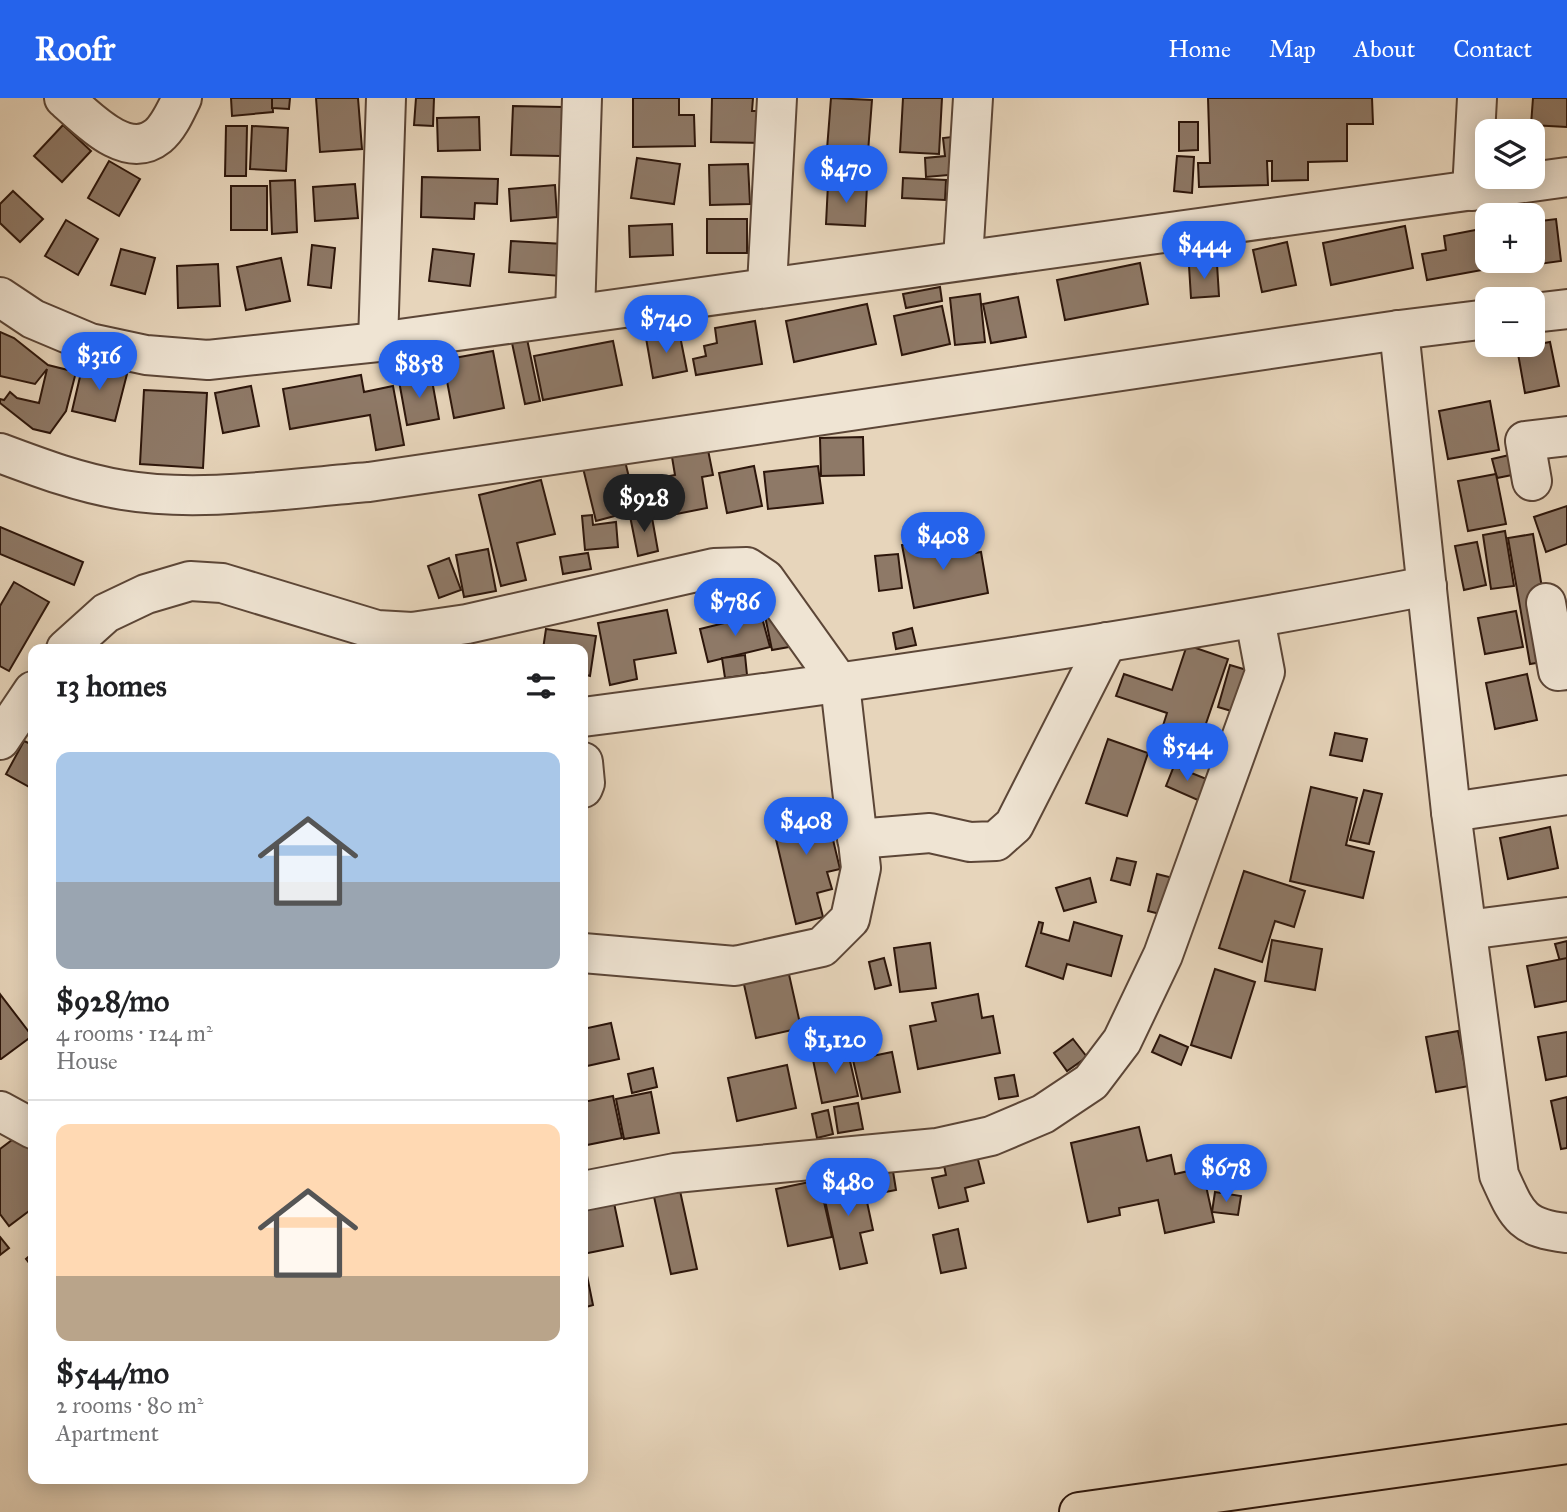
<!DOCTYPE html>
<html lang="en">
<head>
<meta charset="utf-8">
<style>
  :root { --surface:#fff; --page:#f2f2f2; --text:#202124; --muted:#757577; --line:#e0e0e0; --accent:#2563eb }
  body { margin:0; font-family:"IM FELL Great Primer",serif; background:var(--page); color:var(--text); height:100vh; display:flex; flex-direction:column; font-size:26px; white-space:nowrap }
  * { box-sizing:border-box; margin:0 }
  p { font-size:23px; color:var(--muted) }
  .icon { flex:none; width:38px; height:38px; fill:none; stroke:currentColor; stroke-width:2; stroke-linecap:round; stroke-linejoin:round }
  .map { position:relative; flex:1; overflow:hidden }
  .panel { position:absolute; left:28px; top:546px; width:560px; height:840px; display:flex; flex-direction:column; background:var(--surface); border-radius:14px; box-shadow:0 4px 18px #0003 }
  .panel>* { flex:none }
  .tools { position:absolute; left:1475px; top:21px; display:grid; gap:14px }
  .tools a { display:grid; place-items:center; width:70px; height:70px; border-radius:14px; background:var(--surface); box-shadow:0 4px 18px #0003; font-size:35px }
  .price { position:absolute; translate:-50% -60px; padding:0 16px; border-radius:24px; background:var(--accent); color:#fff; font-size:23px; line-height:46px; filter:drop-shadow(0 2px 4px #0008) }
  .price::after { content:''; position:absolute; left:50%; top:42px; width:21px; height:16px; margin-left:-10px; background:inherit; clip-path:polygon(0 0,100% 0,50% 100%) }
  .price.selected { background:#222; color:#fff }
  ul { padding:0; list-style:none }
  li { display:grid; align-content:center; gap:14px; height:371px; padding:0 28px }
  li+li { border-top:2px solid var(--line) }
  li span { display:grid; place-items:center; height:217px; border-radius:14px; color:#555 }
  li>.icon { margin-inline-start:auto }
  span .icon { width:126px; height:126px; fill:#fffc; stroke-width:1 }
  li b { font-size:30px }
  h2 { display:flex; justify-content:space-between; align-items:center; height:84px; padding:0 28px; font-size:30px }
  header { display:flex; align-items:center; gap:42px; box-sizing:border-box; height:98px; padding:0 35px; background:var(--accent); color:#fff }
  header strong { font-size:33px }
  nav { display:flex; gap:38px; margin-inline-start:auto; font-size:24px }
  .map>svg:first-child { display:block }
  .building { fill:#8e7967; stroke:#2d160b; stroke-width:2 }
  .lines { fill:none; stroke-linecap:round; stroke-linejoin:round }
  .minor-casing { stroke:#5c4637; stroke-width:42 }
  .major-casing { stroke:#2d160b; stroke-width:42 }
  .minor { stroke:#efe4d3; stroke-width:38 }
  .major { stroke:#e7d5bb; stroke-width:38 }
</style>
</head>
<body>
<header>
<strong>Roofr</strong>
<nav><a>Home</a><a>Map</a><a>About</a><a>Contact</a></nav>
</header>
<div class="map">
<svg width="1567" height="1414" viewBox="0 0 1567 1414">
  <rect width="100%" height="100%" fill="#e7d5bb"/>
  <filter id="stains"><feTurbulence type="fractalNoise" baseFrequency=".00286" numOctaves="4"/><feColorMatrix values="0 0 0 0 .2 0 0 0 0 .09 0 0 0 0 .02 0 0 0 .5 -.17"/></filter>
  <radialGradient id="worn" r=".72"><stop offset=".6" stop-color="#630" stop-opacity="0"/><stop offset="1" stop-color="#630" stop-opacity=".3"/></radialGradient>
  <g class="building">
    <polygon points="231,0 272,0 273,14 232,18"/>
    <polygon points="272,0 290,0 289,11 272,10"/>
    <polygon points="316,0 358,0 362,51 320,54"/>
    <polygon points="416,0 434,0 433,28 414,27"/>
    <polygon points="633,0 679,0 679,17 694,17 695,48 633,49"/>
    <polygon points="712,0 753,0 752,13 764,13 763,45 711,44"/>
    <polygon points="831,0 872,2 867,67 826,64"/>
    <polygon points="903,0 942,0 939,56 900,54"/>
    <polygon points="1208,0 1372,0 1373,26 1347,26 1347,63 1308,64 1308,82 1272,83 1272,63 1267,63 1268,87 1199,89 1198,65 1210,65"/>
    <polygon points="1533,0 1567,0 1567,29 1531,27"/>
    <polygon points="513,8 563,9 561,58 511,57"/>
    <polygon points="479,19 480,52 438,53 437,20"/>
    <polygon points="1179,24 1198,24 1198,52 1179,53"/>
    <polygon points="63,27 91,53 62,84 34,58"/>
    <polygon points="226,28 247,28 246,78 225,78"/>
    <polygon points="252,28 288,30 286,73 250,71"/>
    <polygon points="968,37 971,75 926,79 925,60 945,58 943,40"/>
    <polygon points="1177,58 1194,59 1192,95 1174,93"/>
    <polygon points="637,60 680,66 674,106 631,100"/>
    <polygon points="109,63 140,81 119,118 88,100"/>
    <polygon points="748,66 750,106 710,107 709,67"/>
    <polygon points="422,79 498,81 497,106 475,105 474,121 421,119"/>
    <polygon points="903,80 946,82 945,102 902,100"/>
    <polygon points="295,82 297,134 272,136 270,83"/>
    <polygon points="355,86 358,120 315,123 313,89"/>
    <polygon points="828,86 867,88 865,128 826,126"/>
    <polygon points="555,87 557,119 511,123 509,91"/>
    <rect x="231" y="88" width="36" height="44"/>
    <polygon points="13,93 43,121 20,144 0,125 0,106"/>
    <rect x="707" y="121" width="40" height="34"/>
    <polygon points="1556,121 1561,163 1517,169 1516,163 1533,163 1533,124"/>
    <polygon points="66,122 98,141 78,177 45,158"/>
    <polygon points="672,126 673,157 630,159 629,128"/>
    <polygon points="1405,128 1413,170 1331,187 1323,145"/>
    <polygon points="1486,130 1488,163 1492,163 1493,170 1427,182 1422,156 1446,152 1444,138"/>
    <polygon points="511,143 564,146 561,178 509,174"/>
    <polygon points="1287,144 1296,187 1262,194 1253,152"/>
    <polygon points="312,147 335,150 331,190 308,187"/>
    <polygon points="121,151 155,160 145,196 111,187"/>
    <polygon points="433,151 474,156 470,188 429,183"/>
    <polygon points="281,160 290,203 246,212 237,169"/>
    <polygon points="1140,165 1148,206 1065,222 1057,182"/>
    <polygon points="218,166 220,208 178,210 177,168"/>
    <polygon points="1217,166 1219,198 1191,200 1189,168"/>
    <polygon points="940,189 942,203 906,210 903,196"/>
    <polygon points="980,196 985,244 955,247 950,200"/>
    <polygon points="1018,199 1026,239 991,245 983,206"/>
    <polygon points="867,206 876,246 794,264 786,223"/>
    <polygon points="942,208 950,246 902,257 894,218"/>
    <polygon points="755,223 762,266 696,277 693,261 706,258 704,248 717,245 715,230"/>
    <polygon points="679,233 687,273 653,280 646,240"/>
    <polygon points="0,234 14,240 48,267 76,274 66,313 50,335 33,331 0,305 0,301 4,302 10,294 17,300 39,305 47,271 35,286 0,278"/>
    <polygon points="527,241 540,303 525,306 512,245"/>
    <polygon points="613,243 622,287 543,302 534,258"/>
    <polygon points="1550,244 1559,288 1525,295 1517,250"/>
    <polygon points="493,253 504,310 454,320 443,262"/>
    <polygon points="83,266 127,276 115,323 72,313"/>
    <polygon points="361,277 364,294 393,288 404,347 376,352 370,317 290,331 283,291"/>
    <polygon points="431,277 439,321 407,327 399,283"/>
    <polygon points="251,288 259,328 223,335 215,295"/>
    <polygon points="144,292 207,295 203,370 140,366"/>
    <polygon points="1490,303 1499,352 1448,361 1439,313"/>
    <polygon points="863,339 864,377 821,378 820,340"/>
    <polygon points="708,352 713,377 702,379 707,410 656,420 649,382 675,377 672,359"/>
    <polygon points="1518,355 1522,375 1497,380 1492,361"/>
    <polygon points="624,359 637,412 596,423 583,370"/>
    <polygon points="754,368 762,408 727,415 719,375"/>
    <polygon points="818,368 823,405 768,411 764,374"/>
    <polygon points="1496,376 1506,426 1468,433 1458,383"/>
    <polygon points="541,382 555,436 517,445 526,482 501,488 479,397"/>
    <polygon points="1567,408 1567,446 1546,454 1534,419"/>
    <polygon points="651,414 658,453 638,458 630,418"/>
    <polygon points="592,417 593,427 616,424 618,449 585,452 582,418"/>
    <polygon points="0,429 83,464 74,487 0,456"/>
    <polygon points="1505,433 1514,488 1491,491 1483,437"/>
    <polygon points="1533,436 1554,562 1530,566 1508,440"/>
    <polygon points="958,437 962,457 981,454 988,495 914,510 902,447"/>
    <polygon points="1477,444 1486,487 1464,492 1455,448"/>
    <polygon points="488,451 496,493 464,499 456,457"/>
    <polygon points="588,455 591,471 563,476 560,459"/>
    <polygon points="898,456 902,490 879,493 875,458"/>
    <polygon points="449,460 461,492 439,500 428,468"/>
    <polygon points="745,474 768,510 750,512"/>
    <polygon points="740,481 745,513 717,517 711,486"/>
    <polygon points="14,484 49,504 9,573 0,568 0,508"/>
    <polygon points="667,512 676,555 634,562 637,581 610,587 598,525"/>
    <polygon points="787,513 795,548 772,552 765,518"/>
    <polygon points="1516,513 1523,549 1485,556 1478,520"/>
    <polygon points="761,516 770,549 708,564 700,531"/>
    <polygon points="912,530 916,547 896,551 893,535"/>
    <polygon points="546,531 596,538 590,578 583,576 583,551 543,551"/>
    <polygon points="1187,547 1228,561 1199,646 1161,634 1167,615 1116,598 1124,576 1172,592"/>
    <polygon points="745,557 747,577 725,580 722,560"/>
    <polygon points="1230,567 1250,573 1238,615 1218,609"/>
    <polygon points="1527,576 1537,622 1495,631 1486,585"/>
    <polygon points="1335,635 1367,641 1362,663 1330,657"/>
    <polygon points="1108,641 1148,655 1127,718 1086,705"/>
    <polygon points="24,643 33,647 33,691 6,676"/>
    <polygon points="1174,668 1209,682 1200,703 1166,688"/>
    <polygon points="1311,689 1357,700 1346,747 1374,754 1363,800 1290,783"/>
    <polygon points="1364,692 1382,696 1369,746 1350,742"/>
    <polygon points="824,704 840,771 827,774 832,791 817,795 823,819 796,826 770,716"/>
    <polygon points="1550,729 1558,770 1508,781 1500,740"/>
    <polygon points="1117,760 1136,764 1130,787 1111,782"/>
    <polygon points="1244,773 1305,793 1294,829 1275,823 1262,864 1219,850"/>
    <polygon points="1157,776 1181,782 1172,819 1148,813"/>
    <polygon points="1090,780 1096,804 1064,813 1056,790"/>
    <polygon points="1039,824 1043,825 1041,835 1069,843 1074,824 1122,838 1111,878 1067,866 1063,881 1026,868"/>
    <polygon points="1272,842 1322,851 1315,892 1265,883"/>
    <polygon points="1567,843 1567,865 1561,867 1555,846"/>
    <polygon points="930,845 936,890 900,894 894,850"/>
    <polygon points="884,860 891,887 875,891 869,864"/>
    <polygon points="1567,860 1567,903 1535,909 1527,868"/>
    <polygon points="1215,871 1255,884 1231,960 1191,947"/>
    <polygon points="788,872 801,930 756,940 743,882"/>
    <polygon points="0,896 32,938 1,961 0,961"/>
    <polygon points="978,896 982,920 993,918 1000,955 918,971 910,928 936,923 932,905"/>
    <polygon points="611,925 619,961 587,968 583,948 583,931"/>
    <polygon points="1458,933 1469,988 1436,994 1426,939"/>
    <polygon points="1567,934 1567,978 1546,982 1538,939"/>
    <polygon points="1160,937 1188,949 1181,967 1152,954"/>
    <polygon points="1073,941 1087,959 1067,973 1054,955"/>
    <polygon points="847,950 858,998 822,1005 812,957"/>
    <polygon points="892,954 900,994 862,1001 853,962"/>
    <polygon points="787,967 796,1010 737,1023 728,980"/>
    <polygon points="653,970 657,989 632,995 628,976"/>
    <polygon points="1014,977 1018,998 999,1001 995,980"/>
    <polygon points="651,994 659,1035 624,1041 616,1001"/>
    <polygon points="613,998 622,1040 587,1047 583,1025 583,1004"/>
    <polygon points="1567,999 1567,1050 1561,1051 1551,1003"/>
    <polygon points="858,1005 863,1031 838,1035 834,1009"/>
    <polygon points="828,1012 833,1036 817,1040 812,1016"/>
    <polygon points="1139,1029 1147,1063 1171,1057 1175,1076 1202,1070 1214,1124 1165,1135 1158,1102 1119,1110 1120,1117 1088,1124 1071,1045"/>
    <polygon points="28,1030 33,1037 33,1110 9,1128 0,1116 0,1051"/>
    <polygon points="975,1050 984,1085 965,1090 968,1103 939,1110 932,1080 946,1077 942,1058"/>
    <polygon points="891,1061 896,1092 880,1095 875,1064"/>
    <polygon points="861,1076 873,1132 860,1135 867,1165 840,1171 821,1084"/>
    <polygon points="677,1079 697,1171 671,1176 651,1085"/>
    <polygon points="819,1082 832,1139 788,1148 776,1091"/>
    <polygon points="1215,1094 1241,1098 1238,1117 1212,1114"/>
    <polygon points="614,1105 623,1148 583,1156 583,1111"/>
    <polygon points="958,1131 966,1170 941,1175 933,1137"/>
    <polygon points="0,1139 9,1150 0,1157"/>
    <polygon points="33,1155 33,1170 26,1161"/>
    <polygon points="583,1158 593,1207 583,1210"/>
  </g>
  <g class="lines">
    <g class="minor-casing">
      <g id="minor">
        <path d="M 64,0 C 86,19 126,64 158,38 C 169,29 176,12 182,0"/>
        <polyline points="1472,93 1477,0"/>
        <polyline points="963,161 973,0"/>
        <polyline points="767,188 777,0"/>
        <polyline points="0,199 33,221 90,245 146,257 208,262 378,244 1567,79"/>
        <polyline points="1533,215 1567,211"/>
        <polyline points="575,216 582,0"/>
        <path d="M 1399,232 L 1451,714 L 1499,1077 C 1517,1116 1520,1130 1567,1135"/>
        <polyline points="378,244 386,0"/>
        <path d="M 0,355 C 40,370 80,385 123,392 C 200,405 291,390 369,384 L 1399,232 L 1488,221"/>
        <polyline points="1532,383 1525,343 1567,338"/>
        <polyline points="1546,505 1558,573 1567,572"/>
        <polyline points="66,551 106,515 146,496 190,483 222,485 377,532 412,534 467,526 714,470 747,469 765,481 840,586 861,770 850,821 822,849 735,868 583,855"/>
        <path d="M 583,619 C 865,583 1147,542 1427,488"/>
        <polyline points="0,642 33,593"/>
        <polyline points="583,664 585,685 583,690"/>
        <polyline points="1451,714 1567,697"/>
        <polyline points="857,741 930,735 970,744 996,743 1014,727 1107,544"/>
        <polyline points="1467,832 1567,819"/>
        <polyline points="0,1013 33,1031"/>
        <polyline points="583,1093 675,1075 937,1050 991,1038 1043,1016 1091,984 1122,943 1163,857 1265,574 1255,521"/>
      </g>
    </g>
    <g class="major-casing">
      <polyline id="major" points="1079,1414 1567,1346"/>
    </g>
    <use href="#minor" class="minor"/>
    <use href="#major" class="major"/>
  </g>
  <rect width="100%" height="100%" filter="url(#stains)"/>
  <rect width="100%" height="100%" fill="url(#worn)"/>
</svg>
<div class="tools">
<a><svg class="icon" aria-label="layers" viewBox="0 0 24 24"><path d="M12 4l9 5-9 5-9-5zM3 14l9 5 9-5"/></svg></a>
<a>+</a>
<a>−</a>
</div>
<b class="price" style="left:846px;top:107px">$470</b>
<b class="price" style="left:1204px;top:183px">$444</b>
<b class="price" style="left:666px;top:257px">$740</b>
<b class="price" style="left:99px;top:294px">$316</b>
<b class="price" style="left:419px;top:302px">$858</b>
<b class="price selected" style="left:644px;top:436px">$928</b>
<b class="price" style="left:943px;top:474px">$408</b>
<b class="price" style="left:735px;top:540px">$786</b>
<b class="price" style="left:1187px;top:685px">$544</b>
<b class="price" style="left:806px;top:759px">$408</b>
<b class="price" style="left:835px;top:978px">$1,120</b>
<b class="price" style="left:1226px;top:1106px">$678</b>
<b class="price" style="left:848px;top:1120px">$480</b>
<section class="panel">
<h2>13 homes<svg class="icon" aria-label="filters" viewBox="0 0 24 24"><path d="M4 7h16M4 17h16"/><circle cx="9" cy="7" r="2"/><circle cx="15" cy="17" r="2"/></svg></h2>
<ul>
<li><span style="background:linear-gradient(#a9c7e8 60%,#9aa5b1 0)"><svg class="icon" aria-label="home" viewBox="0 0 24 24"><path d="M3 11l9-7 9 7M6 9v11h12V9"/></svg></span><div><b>$928/mo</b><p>4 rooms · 124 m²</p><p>House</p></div></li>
<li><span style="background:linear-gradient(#ffd9b3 70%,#b9a48a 0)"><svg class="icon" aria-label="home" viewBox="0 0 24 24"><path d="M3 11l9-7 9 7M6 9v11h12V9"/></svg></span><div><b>$544/mo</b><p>2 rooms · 80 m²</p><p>Apartment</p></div></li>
</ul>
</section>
</div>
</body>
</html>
